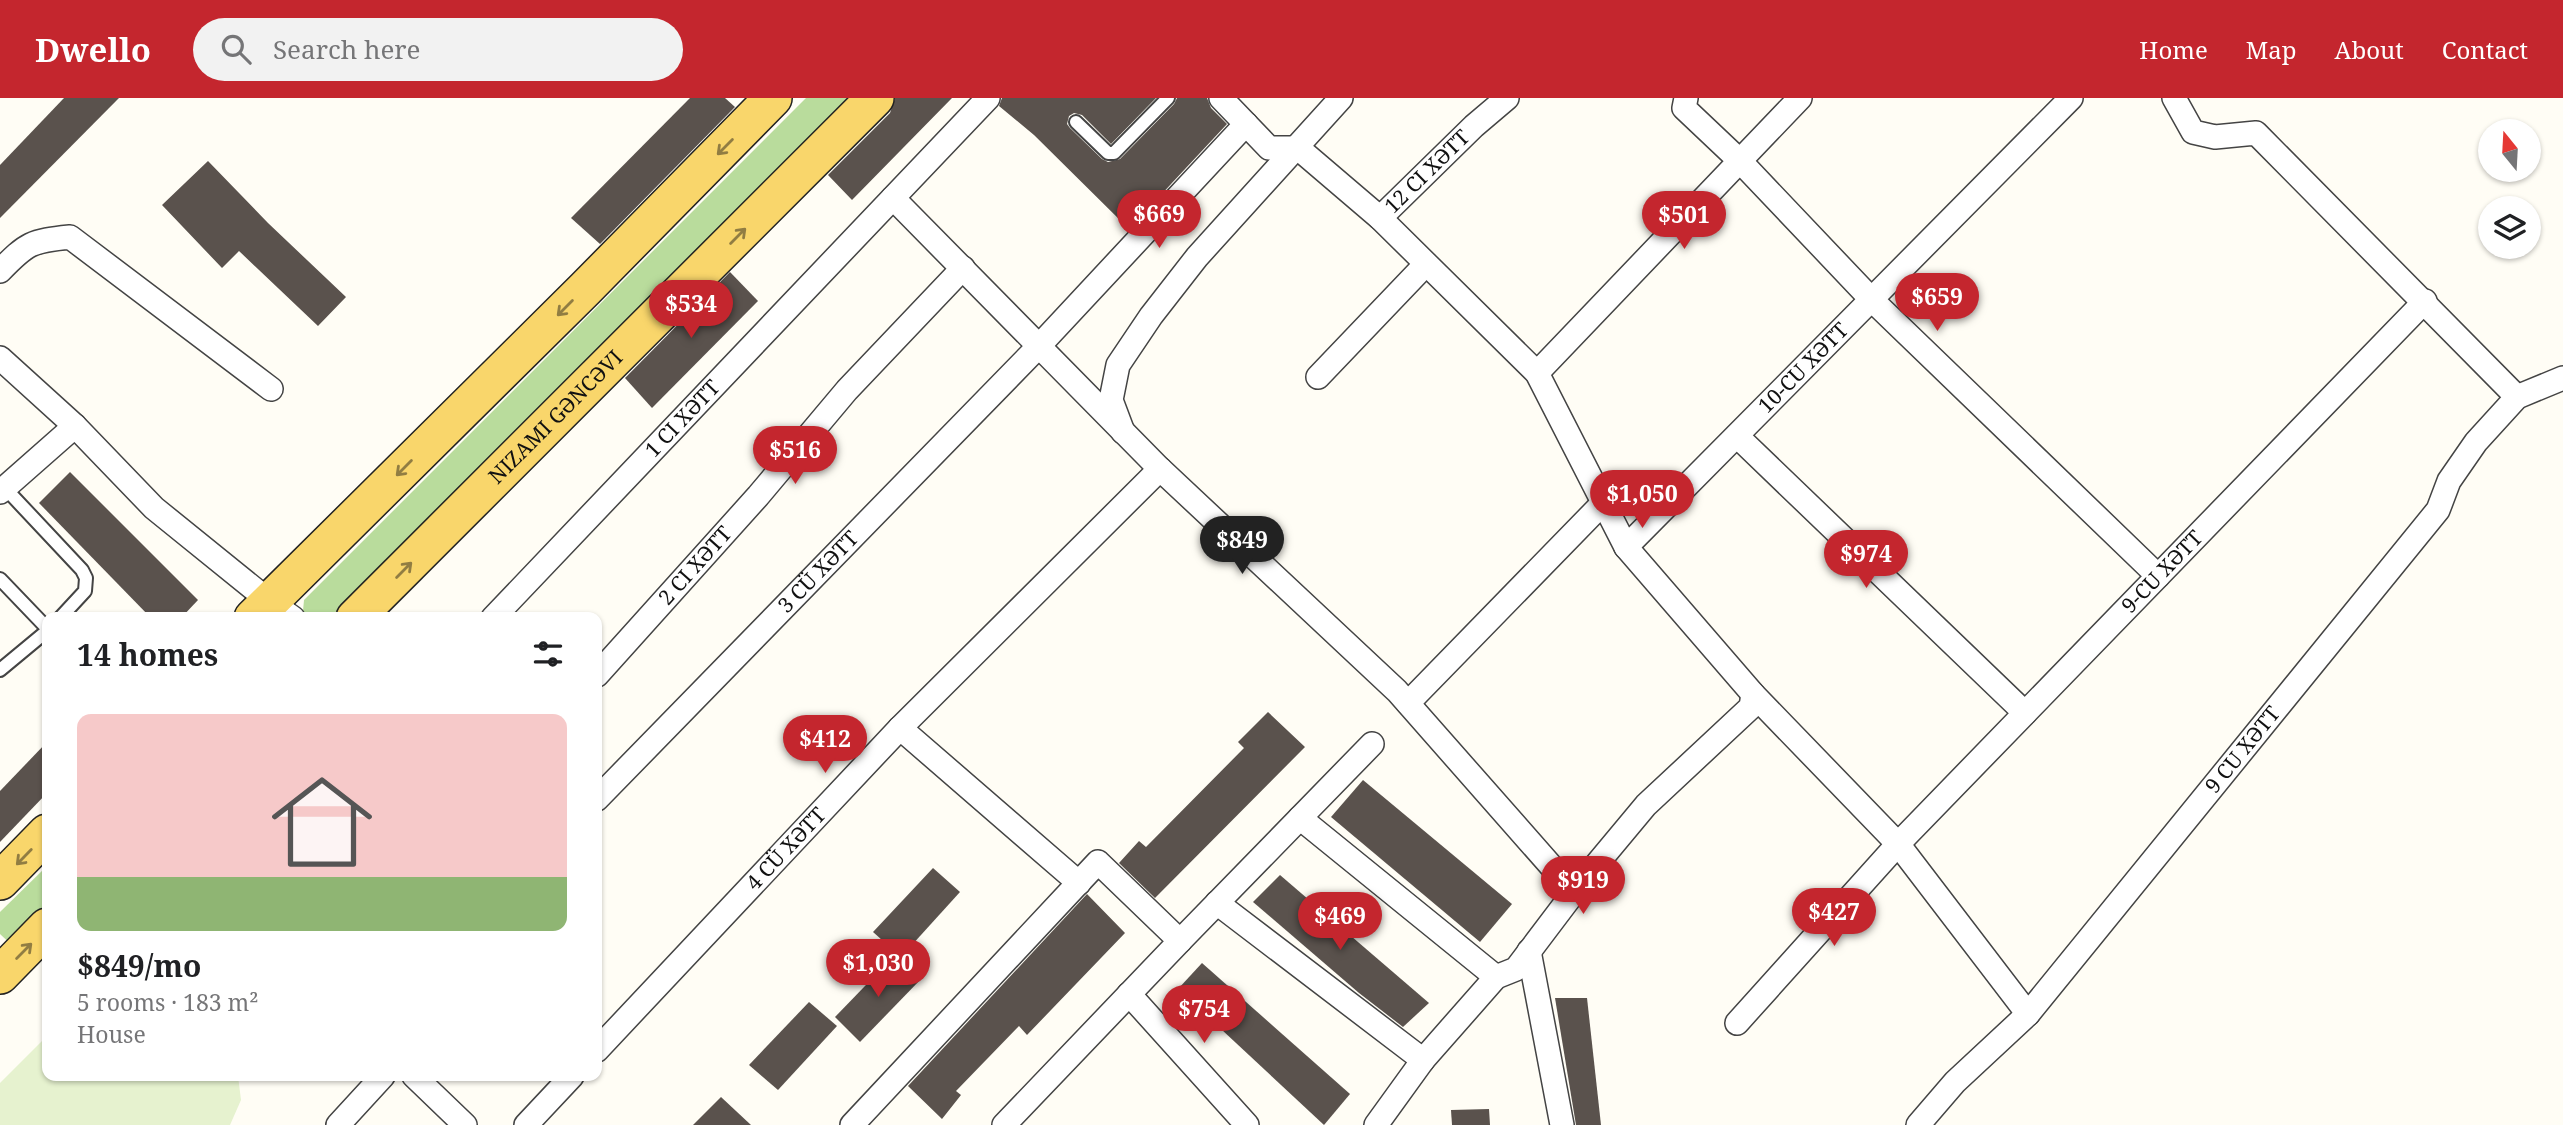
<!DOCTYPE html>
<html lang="en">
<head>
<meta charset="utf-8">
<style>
  :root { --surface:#fff; --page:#f2f2f2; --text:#202124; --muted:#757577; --accent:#c4262e }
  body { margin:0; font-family:"Noto Serif",serif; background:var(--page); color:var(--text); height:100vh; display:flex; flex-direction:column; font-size:26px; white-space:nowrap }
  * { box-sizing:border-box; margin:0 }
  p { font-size:23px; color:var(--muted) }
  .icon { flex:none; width:38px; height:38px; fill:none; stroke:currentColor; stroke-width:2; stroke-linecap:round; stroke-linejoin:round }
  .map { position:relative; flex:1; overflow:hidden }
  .panel { position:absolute; left:42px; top:514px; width:560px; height:469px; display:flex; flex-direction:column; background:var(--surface); border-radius:14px; box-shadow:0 2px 5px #0004 }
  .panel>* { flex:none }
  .needle { width:46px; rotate:342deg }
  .buttons { position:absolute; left:2478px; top:21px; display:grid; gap:14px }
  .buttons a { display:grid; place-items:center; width:63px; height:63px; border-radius:50%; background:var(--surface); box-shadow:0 2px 5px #0004; font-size:35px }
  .price { position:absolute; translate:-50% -60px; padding:0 16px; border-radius:24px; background:var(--accent); color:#fff; font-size:23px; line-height:46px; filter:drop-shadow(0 2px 4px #0008) }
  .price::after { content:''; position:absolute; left:50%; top:42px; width:21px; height:16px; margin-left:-10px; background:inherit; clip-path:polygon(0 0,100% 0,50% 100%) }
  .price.active { background:#222; color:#fff }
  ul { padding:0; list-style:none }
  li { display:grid; align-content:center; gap:14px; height:371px; padding:0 35px }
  li span { display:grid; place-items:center; height:217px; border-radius:14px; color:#555 }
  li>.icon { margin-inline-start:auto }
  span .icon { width:126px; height:126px; fill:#fffc; stroke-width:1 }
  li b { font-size:30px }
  h2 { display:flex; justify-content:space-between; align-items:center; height:84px; padding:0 35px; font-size:30px }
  header { display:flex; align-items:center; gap:42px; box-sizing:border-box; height:98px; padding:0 35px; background:var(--accent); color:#fff }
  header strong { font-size:33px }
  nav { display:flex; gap:38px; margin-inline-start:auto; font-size:24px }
  .search { width:490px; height:63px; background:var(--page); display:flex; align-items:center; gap:18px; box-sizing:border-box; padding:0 24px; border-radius:38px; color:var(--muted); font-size:26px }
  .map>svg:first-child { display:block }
  .forest { fill:#b9dc9c }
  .pitch { fill:#e6f2cf }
  .building { fill:#5a524d }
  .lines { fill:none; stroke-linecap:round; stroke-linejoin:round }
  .service-casing { stroke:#444; stroke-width:16 }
  .minor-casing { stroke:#444; stroke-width:26 }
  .primary-casing { stroke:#222; stroke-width:40 }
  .service { stroke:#fff; stroke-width:12 }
  .minor { stroke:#fff; stroke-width:23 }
  .primary { stroke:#f9d66b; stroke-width:37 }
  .oneway { stroke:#917d42 }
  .labels { text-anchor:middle; stroke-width:7; stroke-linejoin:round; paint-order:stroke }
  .street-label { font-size:21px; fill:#111; stroke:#fff }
</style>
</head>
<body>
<header>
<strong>Dwello</strong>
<div class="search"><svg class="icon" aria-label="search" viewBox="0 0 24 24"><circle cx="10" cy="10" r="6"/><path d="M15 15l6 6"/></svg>Search here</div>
<nav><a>Home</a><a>Map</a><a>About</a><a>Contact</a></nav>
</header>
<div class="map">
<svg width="2563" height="1027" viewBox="0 0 2563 1027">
  <rect width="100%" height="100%" fill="#fffdf5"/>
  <g class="forest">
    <polygon points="806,0 858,0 340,520 308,520 303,513 304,502"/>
    <polygon points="47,768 47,818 16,851 0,836 0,814"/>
  </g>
  <polygon class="pitch" points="47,938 47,978 238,978 241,1002 230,1027 0,1027 0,985"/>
  <g class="building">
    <polygon points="64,0 119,0 0,120 0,67"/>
    <polygon points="690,0 725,0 735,9 600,146 571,120"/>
    <polygon points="895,0 952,0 852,102 828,77 890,15"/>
    <polygon points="1002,0 1156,0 1111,46 1082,17 1074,15 1069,18 1067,26 1070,30 1102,61 1108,64 1120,61 1174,6 1177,0 1207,0 1211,10 1227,26 1129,131 1034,37 999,8"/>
    <polygon points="208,63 268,125 346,199 318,228 239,153 222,170 162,107"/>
    <polygon points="730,174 758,203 652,310 625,280"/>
    <polygon points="70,374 198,502 181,520 151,520 39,405"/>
    <polygon points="1268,614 1305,649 1155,800 1119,765 1139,743 1146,749 1244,650 1238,644"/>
    <polygon points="47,644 47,695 0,744 0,693"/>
    <polygon points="1363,682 1512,806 1480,844 1331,719"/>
    <polygon points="933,770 960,794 901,859 873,834"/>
    <polygon points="1280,777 1429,905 1403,929 1359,895 1253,804"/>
    <polygon points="1087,796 1125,835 1027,937 1019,928 956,993 961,997 942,1021 908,988"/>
    <polygon points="894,858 921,881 860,944 835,919"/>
    <polygon points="1202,865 1350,996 1324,1027 1178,891"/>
    <polygon points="1555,900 1587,900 1601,1027 1576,1027"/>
    <polygon points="809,904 837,928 778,992 749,967"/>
    <polygon points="721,999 751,1027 693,1027"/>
    <polygon points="1489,1011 1490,1027 1452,1027 1451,1012"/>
  </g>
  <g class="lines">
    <g class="service-casing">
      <g id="service">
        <polyline points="1076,24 1108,55 1114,55 1168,0"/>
        <polyline points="5,390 82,472 86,480 85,493 60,520"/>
        <polyline points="0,481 47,530"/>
        <polyline points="0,572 47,533"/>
      </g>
    </g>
    <g class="minor-casing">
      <g id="minor">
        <polyline points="1221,0 1269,50 1298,50 1380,120 1537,275 1626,449 1753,596 1898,746 2028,916"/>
        <polyline points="1686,0 1684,10 1740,63 1872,202 2158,478"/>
        <polyline points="2174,0 2193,34 2215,39 2256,35 2517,299"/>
        <polyline points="893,100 1160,371"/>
        <path id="s1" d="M 1380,120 L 1474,28 L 1507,0"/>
        <path d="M 0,173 C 27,145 31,143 70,139 L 271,291"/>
        <polyline points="0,260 75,328 154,410 269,503 293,520"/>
        <polyline points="1537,275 1800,0"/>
        <polyline points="1318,279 1426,166"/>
        <polyline points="1123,334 1111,302 1118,267 1151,218 1197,159 1341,0"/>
        <polyline points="1737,338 2025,615"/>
        <polyline points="0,394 75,328"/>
        <path id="s2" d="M 1626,449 L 2071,0"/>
        <path id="s3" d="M 493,520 L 988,0"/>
        <path id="s4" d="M 597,577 L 758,398 L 847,292 L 963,170"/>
        <polyline points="1408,605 1603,405"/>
        <polyline points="900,630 1160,371 1397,593 1574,794"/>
        <path id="s5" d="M 597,701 L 1039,248 L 1246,26"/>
        <polyline points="1300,720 1496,879"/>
        <polyline points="1217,805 1423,962"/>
        <polyline points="1180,843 1372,646"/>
        <polyline points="1529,853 1562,1027"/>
        <polyline points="1129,896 1247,1027"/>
        <path id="s6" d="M 1737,925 L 1898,746 L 2425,203"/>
        <path id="s7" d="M 597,952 L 900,630 L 1079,785"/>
        <polyline points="414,978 465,1027"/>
        <polyline points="338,1027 383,978"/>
        <polyline points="526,1027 572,978"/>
        <polyline points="852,1027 1098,764 1180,843 1004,1027"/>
        <polyline points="1376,1027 1423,962 1496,879 1516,871 1581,785 1646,707 1751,609 1753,596"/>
        <path id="s8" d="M 1918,1027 L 1955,984 L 2028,916 L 2438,412 L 2449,383 L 2476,344 L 2517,299 L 2563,280"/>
      </g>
    </g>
    <g class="primary-casing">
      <g id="primary">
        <polyline points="253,520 585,191 773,0"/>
        <path id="s9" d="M 355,520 L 875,0"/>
        <polyline points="0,783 47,735"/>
        <polyline points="0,877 47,829"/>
      </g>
    </g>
    <use href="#service" class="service"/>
    <use href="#minor" class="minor"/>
    <use href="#primary" class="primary"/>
  </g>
  <defs><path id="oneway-shaft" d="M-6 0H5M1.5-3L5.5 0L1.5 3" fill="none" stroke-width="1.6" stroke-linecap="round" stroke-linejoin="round" transform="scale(1.75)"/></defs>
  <g class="oneway">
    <use href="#oneway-shaft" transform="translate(725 49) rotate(135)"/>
    <use href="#oneway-shaft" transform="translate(738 138) rotate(-45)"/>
    <use href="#oneway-shaft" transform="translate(565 210) rotate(135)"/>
    <use href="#oneway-shaft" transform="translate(404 370) rotate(135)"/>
    <use href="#oneway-shaft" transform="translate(404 472) rotate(-45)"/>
    <use href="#oneway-shaft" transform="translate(24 759) rotate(134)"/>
    <use href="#oneway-shaft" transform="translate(24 853) rotate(-45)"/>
  </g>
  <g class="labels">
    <g class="street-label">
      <text dy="7" stroke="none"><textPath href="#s1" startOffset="66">12 CI XƏTT</textPath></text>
      <text dy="7" stroke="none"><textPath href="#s2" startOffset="252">10-CU XƏTT</textPath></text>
      <text dy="7" stroke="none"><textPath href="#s9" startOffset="284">NIZAMI GƏNCƏVI</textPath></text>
      <text dy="7" stroke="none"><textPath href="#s3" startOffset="275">1 CI XƏTT</textPath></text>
      <text dy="7" stroke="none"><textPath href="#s4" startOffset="147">2 CI XƏTT</textPath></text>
      <text dy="7" stroke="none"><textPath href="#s6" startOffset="620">9-CU XƏTT</textPath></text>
      <text dy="7" stroke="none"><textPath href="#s5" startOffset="317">3 CÜ XƏTT</textPath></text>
      <text dy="7" stroke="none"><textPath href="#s8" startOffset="497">9 CU XƏTT</textPath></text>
      <text dy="7" stroke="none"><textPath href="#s7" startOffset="276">4 CÜ XƏTT</textPath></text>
    </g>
  </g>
</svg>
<div class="buttons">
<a><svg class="needle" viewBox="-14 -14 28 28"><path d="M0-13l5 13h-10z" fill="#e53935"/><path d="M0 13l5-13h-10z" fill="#757577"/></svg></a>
<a><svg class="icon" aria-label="layers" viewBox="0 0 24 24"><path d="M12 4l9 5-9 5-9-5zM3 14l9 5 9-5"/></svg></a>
</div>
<b class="price" style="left:1159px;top:152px">$669</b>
<b class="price" style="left:1684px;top:153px">$501</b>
<b class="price" style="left:1937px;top:235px">$659</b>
<b class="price" style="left:691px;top:242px">$534</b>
<b class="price" style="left:795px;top:388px">$516</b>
<b class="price" style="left:1642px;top:432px">$1,050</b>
<b class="price active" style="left:1242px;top:478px">$849</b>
<b class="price" style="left:1866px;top:492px">$974</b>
<b class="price" style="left:825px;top:677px">$412</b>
<b class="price" style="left:1583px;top:818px">$919</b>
<b class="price" style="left:1834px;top:850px">$427</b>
<b class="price" style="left:1340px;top:854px">$469</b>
<b class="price" style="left:878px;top:901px">$1,030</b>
<b class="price" style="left:1204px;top:947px">$754</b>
<section class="panel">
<h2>14 homes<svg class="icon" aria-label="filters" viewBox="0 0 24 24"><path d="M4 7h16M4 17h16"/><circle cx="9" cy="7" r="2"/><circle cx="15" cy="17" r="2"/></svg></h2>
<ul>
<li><span style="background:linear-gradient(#f6c9c9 75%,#8fb573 0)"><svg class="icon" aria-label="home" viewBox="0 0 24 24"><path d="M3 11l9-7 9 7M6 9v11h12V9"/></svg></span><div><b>$849/mo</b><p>5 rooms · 183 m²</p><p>House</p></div></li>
</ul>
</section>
</div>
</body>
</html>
